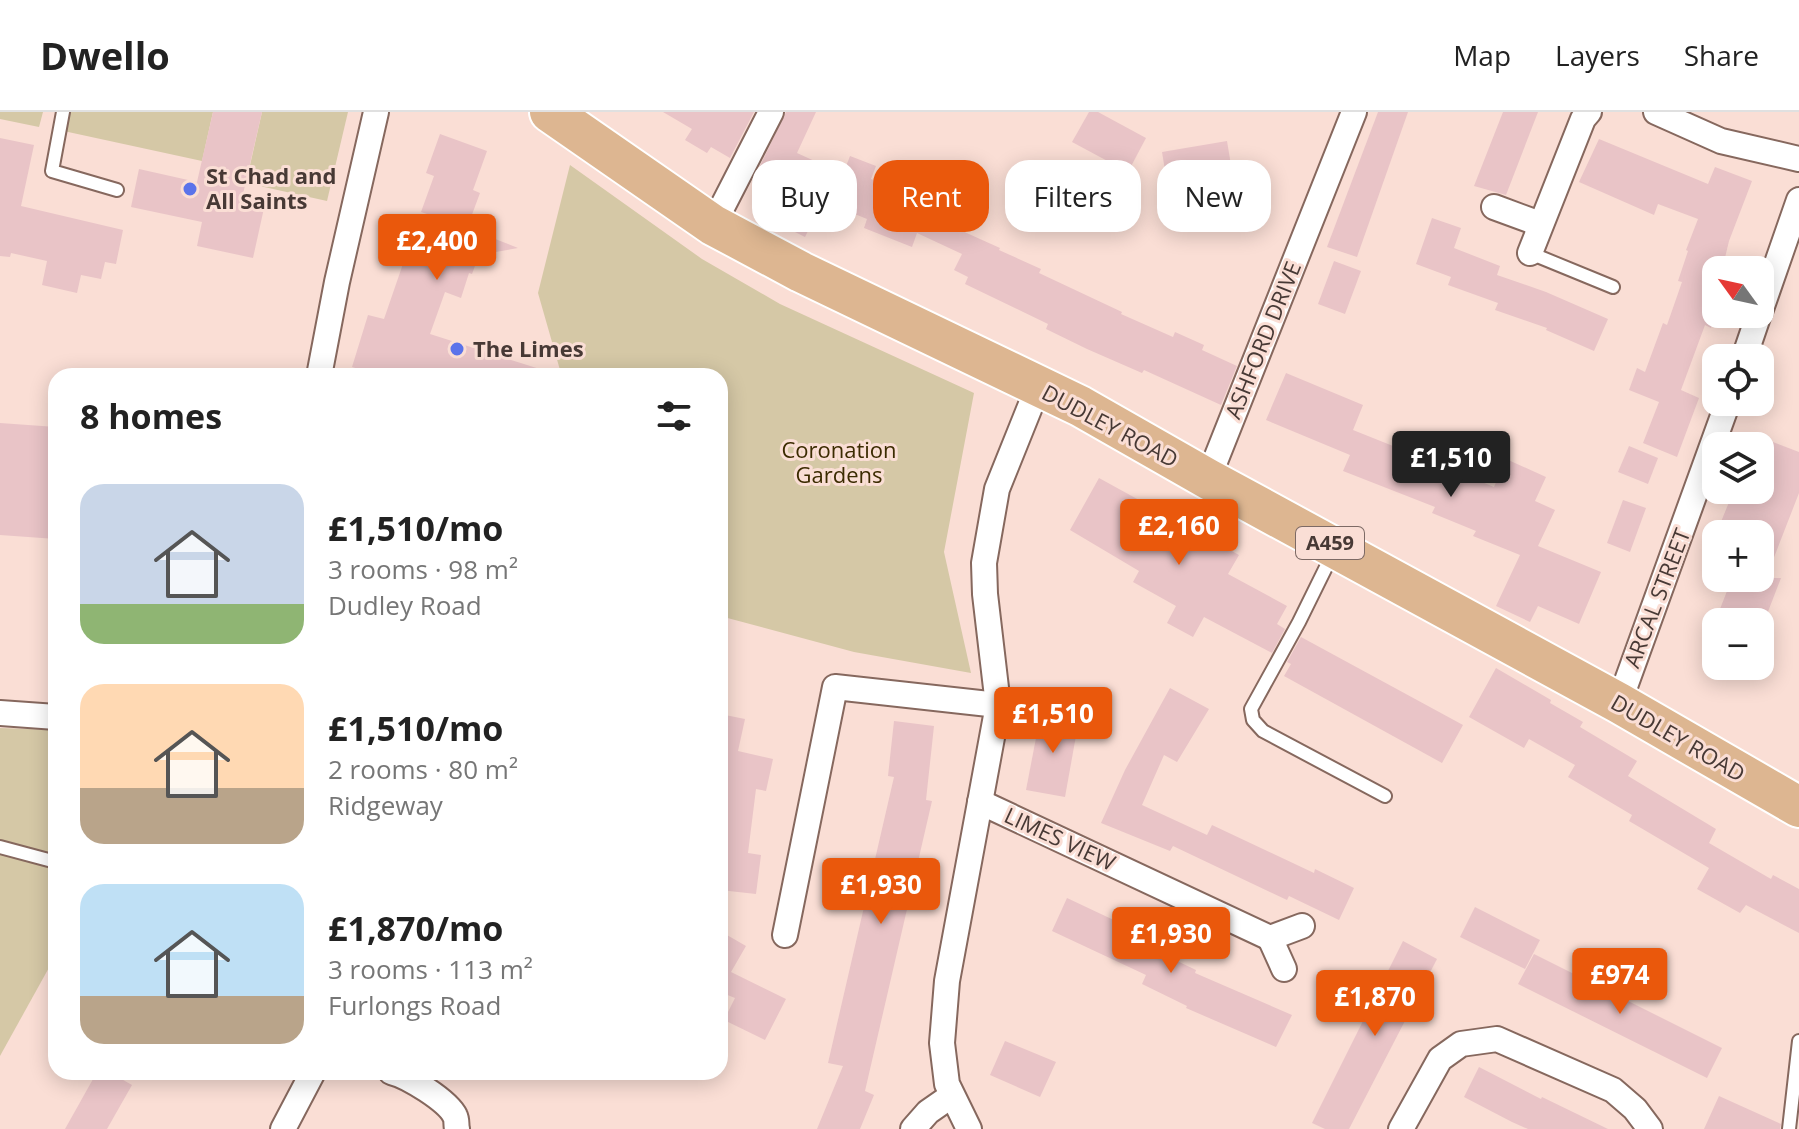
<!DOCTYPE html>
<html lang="en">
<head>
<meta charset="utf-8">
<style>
  :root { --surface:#fff; --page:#f6f6f6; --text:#222; --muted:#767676; --line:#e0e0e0; --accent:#ea580c }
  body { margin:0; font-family:"Open Sans",sans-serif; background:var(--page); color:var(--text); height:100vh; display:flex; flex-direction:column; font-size:30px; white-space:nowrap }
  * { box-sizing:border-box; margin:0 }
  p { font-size:26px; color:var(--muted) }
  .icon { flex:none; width:44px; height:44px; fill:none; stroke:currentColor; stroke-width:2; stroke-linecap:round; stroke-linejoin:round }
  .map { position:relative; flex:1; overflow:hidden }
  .side { position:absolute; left:48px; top:256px; width:680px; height:712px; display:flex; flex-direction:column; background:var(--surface); border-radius:24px; box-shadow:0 4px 20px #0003 }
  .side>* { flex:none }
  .banner { position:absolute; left:752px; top:48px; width:760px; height:72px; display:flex; gap:16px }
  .needle { width:52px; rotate:303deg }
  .buttons { position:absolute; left:1702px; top:144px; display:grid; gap:16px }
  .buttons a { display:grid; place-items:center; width:72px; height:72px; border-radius:16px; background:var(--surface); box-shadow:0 4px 20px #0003; font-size:40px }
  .price { position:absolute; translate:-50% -68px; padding:0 18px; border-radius:8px; background:var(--accent); color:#fff; font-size:26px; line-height:52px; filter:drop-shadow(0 2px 4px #0008) }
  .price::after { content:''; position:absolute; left:50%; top:48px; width:24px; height:18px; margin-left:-12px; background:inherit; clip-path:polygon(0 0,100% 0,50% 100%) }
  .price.on { background:#222; color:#fff }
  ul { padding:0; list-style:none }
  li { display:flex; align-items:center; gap:24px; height:200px; padding:0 32px }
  li span { display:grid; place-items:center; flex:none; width:224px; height:160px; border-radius:24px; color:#555 }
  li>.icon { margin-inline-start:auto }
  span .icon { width:96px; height:96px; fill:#fffc; stroke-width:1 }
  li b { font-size:34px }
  h2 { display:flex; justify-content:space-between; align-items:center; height:96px; padding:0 32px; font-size:34px }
  .chip { padding:0 28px; border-radius:24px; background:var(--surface); box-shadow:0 4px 20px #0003; font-size:28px; line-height:72px }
  .chip.on { background:var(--accent); color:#fff }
  header { display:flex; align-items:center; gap:48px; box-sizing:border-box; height:112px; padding:0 40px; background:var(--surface); border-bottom:2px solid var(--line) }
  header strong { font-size:38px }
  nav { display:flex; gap:44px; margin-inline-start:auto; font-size:28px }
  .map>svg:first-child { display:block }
  .green { fill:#d5c8a6 }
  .building { fill:#e9c4c7 }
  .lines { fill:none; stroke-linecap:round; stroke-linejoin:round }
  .lane-casing { stroke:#86685e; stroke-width:16 }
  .street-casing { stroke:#86685e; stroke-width:28 }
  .primary-casing { stroke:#fff; stroke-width:44 }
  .lane { stroke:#fff; stroke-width:12 }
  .street { stroke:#fff; stroke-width:24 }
  .primary { stroke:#ddb691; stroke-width:40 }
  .poi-dot { fill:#5b73ea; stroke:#faded5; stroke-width:3 }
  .labels { text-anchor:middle; stroke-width:6; stroke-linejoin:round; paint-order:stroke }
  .shield { fill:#faded5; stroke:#7d6a65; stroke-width:2 }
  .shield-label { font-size:20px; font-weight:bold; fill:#473935 }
  .poi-label { font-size:22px; font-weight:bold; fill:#473935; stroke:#faded5; text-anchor:start }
  .street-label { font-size:22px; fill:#473935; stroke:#faded5 }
  .park-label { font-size:22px; fill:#3b2b00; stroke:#faded5 }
</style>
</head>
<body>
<header>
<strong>Dwello</strong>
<nav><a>Map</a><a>Layers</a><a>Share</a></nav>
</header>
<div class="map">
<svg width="1799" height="1017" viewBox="0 0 1799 1017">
  <rect width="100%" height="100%" fill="#faded5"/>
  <g class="green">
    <polygon points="0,0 43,0 39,15 0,7"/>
    <polygon points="63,0 213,0 202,49 59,18"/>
    <polygon points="262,0 348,0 327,89 246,71"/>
    <polygon points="570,53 702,147 780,192 974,281 944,440 971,561 854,540 720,504 720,264 558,264 560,258 538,181"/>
    <polygon points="0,616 56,618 56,843 0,944"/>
  </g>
  <g class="building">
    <polygon points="213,0 262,0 243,82 266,87 253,146 197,134 202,110 131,95 139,57 197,70"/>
    <polygon points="663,0 754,0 730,46 711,35 707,41 685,28 692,17"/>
    <polygon points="786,0 816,0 797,41 843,62 850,44 876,54 871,67 940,94 946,81 972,93 960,118 1000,136 999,138 1041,157 1039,161 1122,200 1121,202 1173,225 1175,220 1204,233 1202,238 1237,254 1221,293 1144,258 1142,261 1087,237 1046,217 1048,212 965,172 968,165 954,158 962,142 917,121 912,135 864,116 867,107 823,89 805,125 761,103 766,92 753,86 762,66 756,62"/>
    <polygon points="1089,0 1098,0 1146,26 1128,60 1072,30"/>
    <polygon points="1378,0 1408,0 1357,145 1327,135"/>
    <polygon points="1503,0 1538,0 1506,83 1474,74"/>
    <polygon points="440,22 487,39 473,78 480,81 467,116 518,136 479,143 472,162 469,161 461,186 445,180 430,222 546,259 545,264 382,264 352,255 368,203 384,207 405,146 410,147 427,102 421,100 434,64 426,61"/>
    <polygon points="0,26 34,33 21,94 123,118 116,152 105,150 101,167 81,163 77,181 42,173 47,149 11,141 10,145 0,144"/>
    <polygon points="1599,27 1708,72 1715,55 1752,69 1729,129 1722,158 1716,158 1716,202 1711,216 1705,213 1681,278 1699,286 1677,345 1643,331 1659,290 1629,278 1637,256 1645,260 1663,211 1667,213 1682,170 1678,169 1688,139 1686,138 1698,107 1658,92 1654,103 1579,70"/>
    <polygon points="1227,29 1233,65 1168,77 1162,40"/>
    <polygon points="1432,106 1461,116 1454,136 1500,154 1497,163 1546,180 1608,207 1594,239 1546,218 1547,216 1495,198 1498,191 1448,173 1451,165 1416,152"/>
    <polygon points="1334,149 1361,159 1345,202 1318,192"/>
    <polygon points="1286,261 1363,293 1353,318 1398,336 1400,332 1435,346 1434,350 1494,375 1506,347 1546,365 1535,389 1555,398 1538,434 1601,460 1579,512 1538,494 1530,510 1496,494 1520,443 1473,424 1476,419 1432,401 1435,395 1343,359 1350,343 1266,308"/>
    <polygon points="0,311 56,315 56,427 0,423"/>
    <polygon points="1760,325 1799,340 1799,381 1766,466 1781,466 1764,510 1715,510 1732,466 1760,466 1760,422 1716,422 1734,378 1760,378"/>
    <polygon points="1629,334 1658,346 1648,372 1618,360"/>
    <polygon points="1099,366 1239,443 1228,462 1287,494 1277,512 1285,517 1272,541 1204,505 1193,525 1167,511 1176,494 1133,470 1139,459 1070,418"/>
    <polygon points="1623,388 1646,396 1630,440 1607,431"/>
    <polygon points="1301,525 1463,613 1442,651 1284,564 1291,552 1287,550"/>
    <polygon points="1496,556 1551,588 1550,591 1583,610 1580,615 1637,649 1628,664 1716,717 1709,731 1771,767 1773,763 1799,777 1799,821 1746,793 1740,801 1697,777 1709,756 1629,709 1632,703 1568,665 1575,653 1529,627 1524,636 1469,605"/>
    <polygon points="1170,576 1209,597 1177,650 1164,643 1142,693 1207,723 1212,713 1314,761 1315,757 1354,776 1339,808 1289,784 1287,788 1173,734 1170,739 1101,711 1125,658"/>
    <polygon points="1041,600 1079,607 1065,685 1026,678"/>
    <polygon points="720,602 745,607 738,639 773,647 766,679 756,677 748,741 761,743 756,782 720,778"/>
    <polygon points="894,609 934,614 926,688 932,689 865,979 874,983 860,1017 817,1017 843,954 828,951 894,665 888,664"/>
    <polygon points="1067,786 1137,819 1133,828 1196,858 1195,861 1292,903 1276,935 1186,896 1187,894 1142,872 1146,863 1052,819"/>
    <polygon points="1475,795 1540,828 1525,857 1460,825"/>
    <polygon points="720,819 746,834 731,860 786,887 765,928 724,908 735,886 720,880"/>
    <polygon points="1403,829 1437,847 1349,1017 1325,1017 1312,1011"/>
    <polygon points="1534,842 1722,936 1707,966 1518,872"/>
    <polygon points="1005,929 1056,950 1040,985 990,963"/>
    <polygon points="1479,955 1541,987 1542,985 1608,1017 1528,1017 1512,1010 1464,985"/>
    <polygon points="97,960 109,960 132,973 107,1017 65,1017"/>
    <polygon points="1719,984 1781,1012 1780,1017 1704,1017"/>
  </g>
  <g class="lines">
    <g class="lane-casing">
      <g id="lane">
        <polyline points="63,0 52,59 117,78"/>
        <polyline points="1530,141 1613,175"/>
        <polyline points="1333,441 1299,510 1251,597 1253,608 1263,619 1385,684"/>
        <polyline points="0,735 56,750"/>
        <polyline points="1789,1017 1799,929"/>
      </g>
    </g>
    <g class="street-casing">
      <g id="street">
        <polyline points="1656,0 1721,29 1799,47"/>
        <polyline points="1494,95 1540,112"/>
        <polyline points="713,113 771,0"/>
        <polyline points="1530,141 1583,7 1589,0"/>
        <polyline points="1760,200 1799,88"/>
        <polyline points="1744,246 1759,202"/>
        <polyline points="319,264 337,170 376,0"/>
        <polyline points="1208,367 1354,0"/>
        <polyline points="1619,591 1728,290"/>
        <polyline points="0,601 56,605"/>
        <polyline points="980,690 1270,826"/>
        <polyline points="785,823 835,575 998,593"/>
        <polyline points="1284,857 1270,826 1302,814"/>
        <path d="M 391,960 C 408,964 448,989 455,1004 C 457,1008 456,1013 457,1017"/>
        <polyline points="283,1017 313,960"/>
        <polyline points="913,1017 928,1000 951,984"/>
        <polyline points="969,1017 947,972 942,931 947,869 998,593 985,482 984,451 997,377 1038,275"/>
        <polyline points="1401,1017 1440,947 1461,932 1497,927 1613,978 1635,997 1650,1017"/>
      </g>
    </g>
    <g class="primary-casing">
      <polyline id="primary" points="550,0 713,113 801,160 1080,294 1208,367 1619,591 1799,695"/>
    </g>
    <use href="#lane" class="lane"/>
    <use href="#street" class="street"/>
    <use href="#primary" class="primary"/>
  </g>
  <g class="poi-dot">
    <circle cx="190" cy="77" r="8"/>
    <circle cx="457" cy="237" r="8"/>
  </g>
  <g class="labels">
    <rect class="shield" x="1296" y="415" width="68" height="32" rx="6"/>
    <g class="shield-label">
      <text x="1330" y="438">A459</text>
    </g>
    <g class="poi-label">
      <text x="206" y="72">St Chad and<tspan x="206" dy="25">All Saints</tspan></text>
      <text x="473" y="245">The Limes</text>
    </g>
    <g class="street-label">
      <text transform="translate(1263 228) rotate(-68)" y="8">ASHFORD DRIVE</text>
      <text transform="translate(1110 314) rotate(28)" y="8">DUDLEY ROAD</text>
      <text transform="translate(1657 486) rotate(-69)" y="8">ARCAL STREET</text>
      <text transform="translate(1678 626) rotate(30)" y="8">DUDLEY ROAD</text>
      <text transform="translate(1060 727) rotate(25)" y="8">LIMES VIEW</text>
    </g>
    <g class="park-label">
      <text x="839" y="346">Coronation<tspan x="839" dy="25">Gardens</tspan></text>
    </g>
  </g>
</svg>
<div class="buttons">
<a><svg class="needle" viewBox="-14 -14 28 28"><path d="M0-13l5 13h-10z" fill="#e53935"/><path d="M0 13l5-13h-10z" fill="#767676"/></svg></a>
<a><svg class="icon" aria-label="locate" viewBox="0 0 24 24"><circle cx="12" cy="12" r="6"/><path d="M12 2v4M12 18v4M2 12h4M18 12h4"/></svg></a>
<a><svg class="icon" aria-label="layers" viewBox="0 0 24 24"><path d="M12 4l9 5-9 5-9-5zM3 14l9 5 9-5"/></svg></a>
<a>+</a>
<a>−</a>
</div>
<b class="price" style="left:437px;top:170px">£2,400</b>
<b class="price on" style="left:1451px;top:387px">£1,510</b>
<b class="price" style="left:1179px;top:455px">£2,160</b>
<b class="price" style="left:1053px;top:643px">£1,510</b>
<b class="price" style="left:881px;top:814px">£1,930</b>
<b class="price" style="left:1171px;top:863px">£1,930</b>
<b class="price" style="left:1620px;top:904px">£974</b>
<b class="price" style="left:1375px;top:926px">£1,870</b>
<div class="banner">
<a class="chip">Buy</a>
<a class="chip on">Rent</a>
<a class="chip">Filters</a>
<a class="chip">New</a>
</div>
<section class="side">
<h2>8 homes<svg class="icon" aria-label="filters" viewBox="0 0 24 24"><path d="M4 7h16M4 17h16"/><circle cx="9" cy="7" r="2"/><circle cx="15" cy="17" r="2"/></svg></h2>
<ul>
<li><span style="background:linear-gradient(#c9d6e8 75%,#8fb573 0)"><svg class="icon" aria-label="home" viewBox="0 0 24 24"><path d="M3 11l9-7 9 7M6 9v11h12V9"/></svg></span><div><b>£1,510/mo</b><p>3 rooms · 98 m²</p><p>Dudley Road</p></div></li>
<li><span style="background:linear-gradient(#ffd9b3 65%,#b9a48a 0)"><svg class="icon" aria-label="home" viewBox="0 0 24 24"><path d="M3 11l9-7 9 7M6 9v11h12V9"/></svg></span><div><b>£1,510/mo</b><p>2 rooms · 80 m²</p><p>Ridgeway</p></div></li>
<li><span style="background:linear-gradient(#bfe0f5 70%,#b9a48a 0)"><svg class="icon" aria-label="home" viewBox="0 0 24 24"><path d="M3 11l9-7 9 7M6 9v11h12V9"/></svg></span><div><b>£1,870/mo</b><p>3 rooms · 113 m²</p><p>Furlongs Road</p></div></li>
</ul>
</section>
</div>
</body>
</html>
